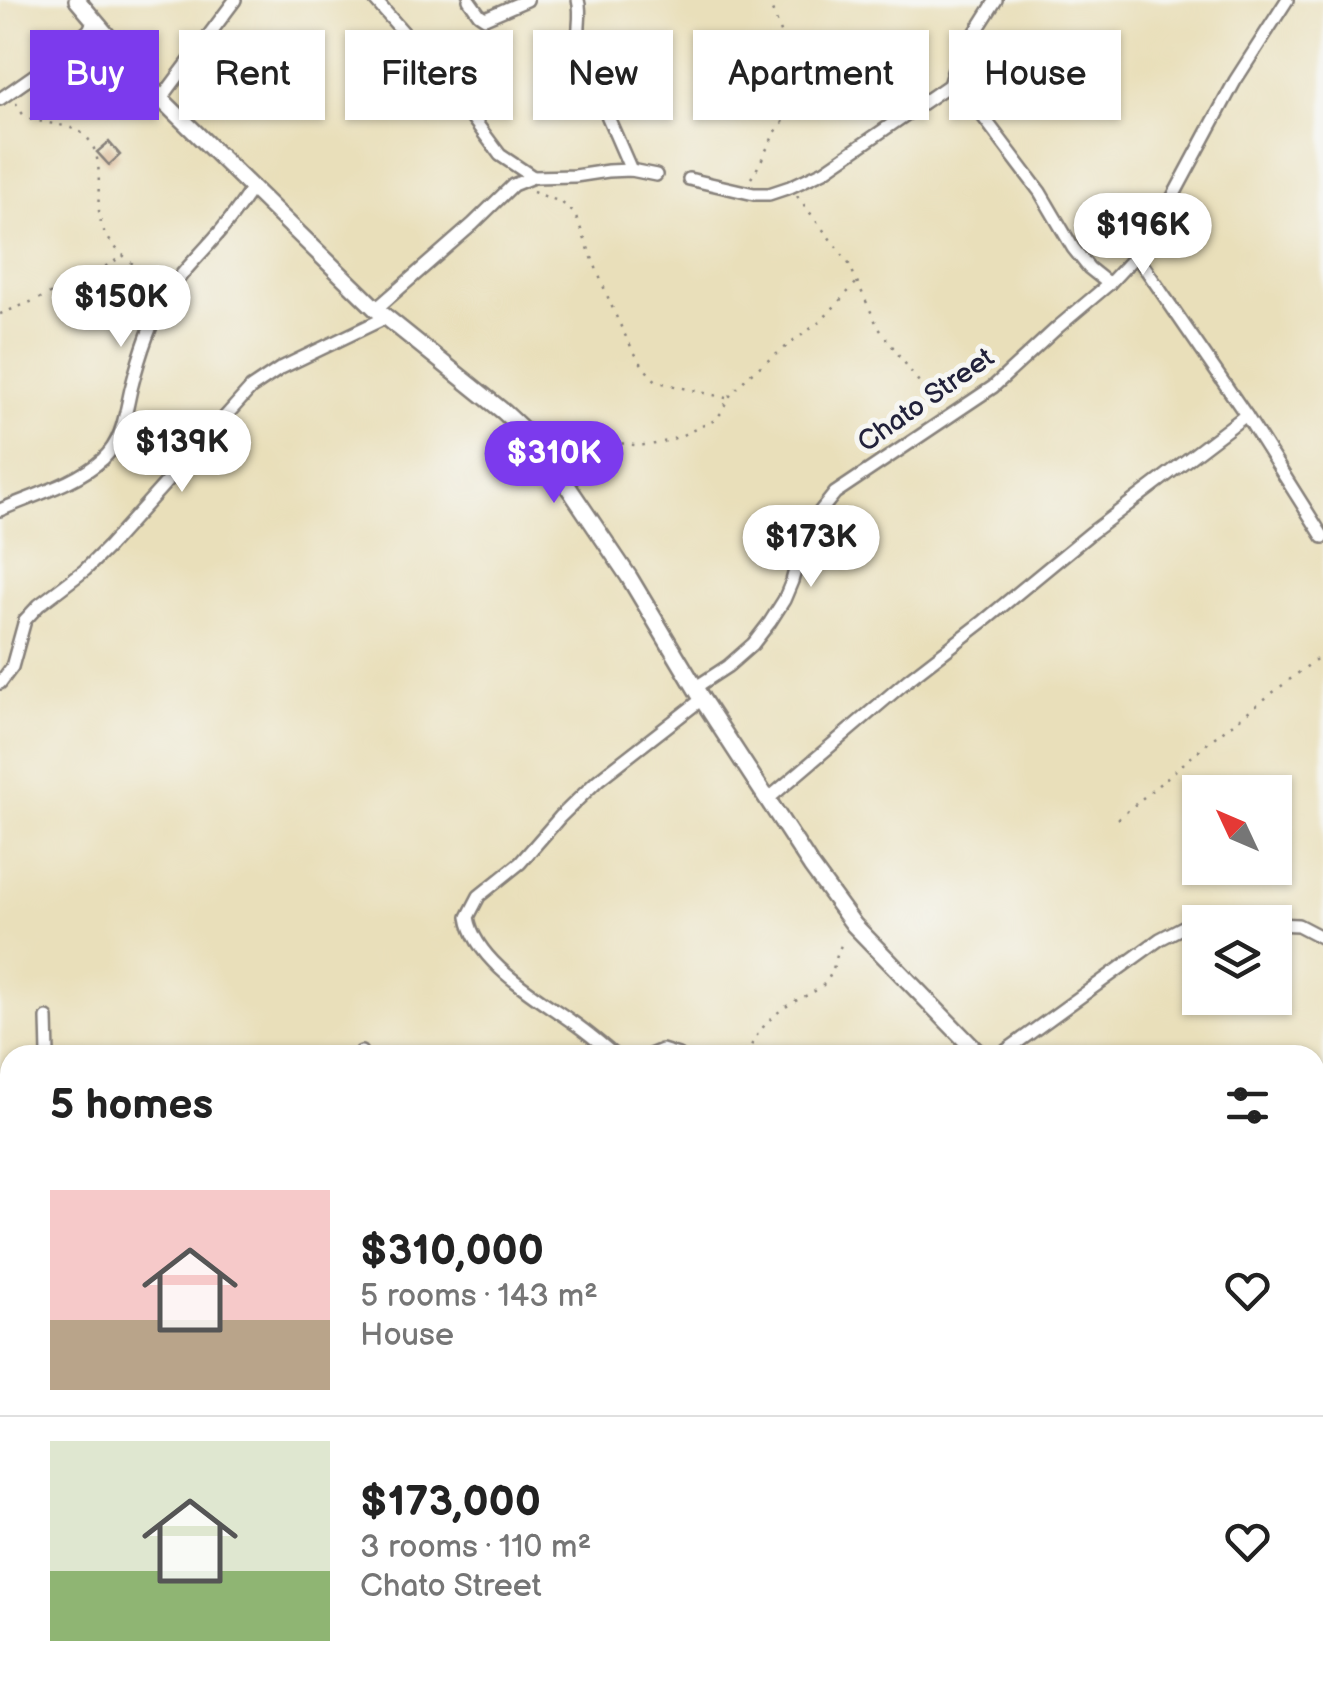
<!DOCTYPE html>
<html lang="en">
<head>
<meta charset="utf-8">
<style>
  :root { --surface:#fff; --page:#f2f2f2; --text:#222; --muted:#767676; --line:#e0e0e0; --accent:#7c3aed }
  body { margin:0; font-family:"Balsamiq Sans",sans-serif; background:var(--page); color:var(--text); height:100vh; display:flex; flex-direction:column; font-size:38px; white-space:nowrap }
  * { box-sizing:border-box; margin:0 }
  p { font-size:32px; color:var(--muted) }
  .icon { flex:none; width:55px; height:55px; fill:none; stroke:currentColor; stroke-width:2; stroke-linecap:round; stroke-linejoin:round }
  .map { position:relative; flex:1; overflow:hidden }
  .panel { position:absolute; left:0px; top:1045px; width:1325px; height:642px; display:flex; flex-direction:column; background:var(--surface); border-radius:30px 30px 0 0; box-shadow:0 2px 8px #0004 }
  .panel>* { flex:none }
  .banner { position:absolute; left:30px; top:30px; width:1265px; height:90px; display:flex; gap:20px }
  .needle { width:65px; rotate:314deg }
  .fabs { position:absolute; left:1182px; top:775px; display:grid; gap:20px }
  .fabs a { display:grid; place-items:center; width:110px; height:110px; border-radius:0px; background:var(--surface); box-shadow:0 2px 8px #0004; font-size:50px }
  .price { position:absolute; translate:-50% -85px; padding:0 22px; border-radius:35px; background:#fff; color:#222; font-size:32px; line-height:65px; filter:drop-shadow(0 2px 5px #0008) }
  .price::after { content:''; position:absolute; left:50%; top:60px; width:30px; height:22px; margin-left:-15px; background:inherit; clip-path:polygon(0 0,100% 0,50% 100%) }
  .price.on { background:var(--accent); color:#fff }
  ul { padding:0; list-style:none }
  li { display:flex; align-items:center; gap:30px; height:250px; padding:0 50px }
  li+li { border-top:2px solid var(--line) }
  li span { display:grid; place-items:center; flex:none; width:280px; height:200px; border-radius:0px; color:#555 }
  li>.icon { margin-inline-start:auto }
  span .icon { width:120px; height:120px; fill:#fffc; stroke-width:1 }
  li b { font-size:42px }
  h2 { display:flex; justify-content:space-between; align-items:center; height:120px; padding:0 50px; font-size:42px }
  .tag { padding:0 35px; border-radius:0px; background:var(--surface); box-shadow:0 2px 8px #0004; font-size:35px; line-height:90px }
  .tag.on { background:var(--accent); color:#fff }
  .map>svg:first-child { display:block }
  .building { fill:#d7b38d }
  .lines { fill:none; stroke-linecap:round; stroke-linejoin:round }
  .minor-casing { stroke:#86807a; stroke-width:16 }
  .tertiary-casing { stroke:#86807a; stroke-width:20 }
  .path { stroke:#86807a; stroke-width:2.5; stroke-dasharray:2.5 8; stroke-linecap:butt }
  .minor { stroke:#fff; stroke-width:11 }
  .tertiary { stroke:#fff; stroke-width:15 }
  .labels { text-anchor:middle; stroke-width:10; stroke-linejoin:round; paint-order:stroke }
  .street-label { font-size:28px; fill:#22223b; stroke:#f6f6f2 }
</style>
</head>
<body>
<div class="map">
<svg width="1323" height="1686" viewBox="0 0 1323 1686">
  <rect width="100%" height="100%" fill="#f6f6f2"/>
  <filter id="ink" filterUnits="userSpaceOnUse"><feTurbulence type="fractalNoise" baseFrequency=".01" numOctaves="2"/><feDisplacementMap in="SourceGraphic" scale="20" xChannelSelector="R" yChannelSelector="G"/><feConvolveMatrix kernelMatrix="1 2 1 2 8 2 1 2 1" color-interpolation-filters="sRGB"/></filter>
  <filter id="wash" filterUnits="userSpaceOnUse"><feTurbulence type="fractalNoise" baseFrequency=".0048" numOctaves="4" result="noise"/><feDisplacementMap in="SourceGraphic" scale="40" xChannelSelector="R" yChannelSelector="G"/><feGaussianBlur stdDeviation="2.25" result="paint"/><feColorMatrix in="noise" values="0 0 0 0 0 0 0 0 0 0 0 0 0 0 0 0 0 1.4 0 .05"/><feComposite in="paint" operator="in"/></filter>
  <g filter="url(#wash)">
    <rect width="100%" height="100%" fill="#e9dfba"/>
    <g id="blocks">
      <polygon class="building" points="109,142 120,155 109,165 97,152"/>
    </g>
  </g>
  <g filter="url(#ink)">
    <use href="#blocks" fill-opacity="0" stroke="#86807a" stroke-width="2.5"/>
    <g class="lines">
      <g class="minor-casing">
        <g id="minor">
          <polyline points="375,0 439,73 500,155 533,177"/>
          <polyline points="469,0 479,14 485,18 527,0"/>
          <path d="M 578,0 C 583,17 575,34 580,53 L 631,170"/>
          <polyline points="951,81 969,98 1040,192 1073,248 1089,268 1109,284"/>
          <polyline points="0,99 43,69 89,30 93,22"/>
          <polyline points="161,99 235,0"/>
          <polyline points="689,179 754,194 769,194 790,187 824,171 949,85 956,63 996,0"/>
          <polyline points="1136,255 1246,415 1323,537"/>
          <polyline points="376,309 473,224 513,185 533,177 575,176 608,171 631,170 656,175"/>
          <path d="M 0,510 C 34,495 75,484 103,459 C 123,440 125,415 131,389 C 139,357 149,324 166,296 C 177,277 195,260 210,243 C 226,226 239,208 252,188"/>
          <polyline points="0,683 12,667 25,620 39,605 85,570 108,547 251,388 281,368 385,318"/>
          <polyline points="696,687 728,666 753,644 770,622 784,600 792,581 807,528 835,493 993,387 1058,327 1109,284 1136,255 1161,219 1235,81 1287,0"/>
          <polyline points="767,800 909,679 984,621 1092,532 1246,415"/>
          <polyline points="1204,922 1253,922"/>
          <polyline points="1275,924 1298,925 1323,938"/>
          <polyline points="47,1018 48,1055"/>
          <polyline points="359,1055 361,1052"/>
          <path d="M 614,1055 C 600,1043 586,1031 571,1021 C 536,996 475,962 468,917 L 479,896 L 520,863 L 560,817 L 598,780 L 702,699"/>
          <polyline points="650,1055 662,1050 678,1055"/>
          <polyline points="1000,1055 1160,939 1183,927 1200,923"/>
          <polyline points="10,1161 3,1174 10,1200"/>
          <polyline points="1315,1292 1323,1297"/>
          <polyline points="0,1479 10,1472"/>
        </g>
      </g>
      <g class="tertiary-casing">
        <g id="tertiary">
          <polyline points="77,0 161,99 376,309 504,412 533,439 556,469 629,577 702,699 811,866 854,925 980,1055"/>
          <polyline points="1315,1460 1323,1469"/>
        </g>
      </g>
      <g class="path">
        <path d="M 16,103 C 18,107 21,113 25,116 C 40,126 76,121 89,140 C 108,166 91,203 104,231 C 115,253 140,269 159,285"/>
        <path d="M 751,178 C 764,160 770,135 785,120 C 795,111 802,107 806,94 L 768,0"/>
        <path d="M 533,192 L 561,202 L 574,213 C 592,253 626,359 658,382 L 726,398"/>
        <polyline points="797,196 848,262 878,327 939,409"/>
        <path d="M 0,314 C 44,297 85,281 124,255"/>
        <path d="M 549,436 C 586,428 612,447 646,445 C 669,444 694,429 715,420 L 721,413 L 728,398 L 750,374 L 822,320 L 857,282"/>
        <polyline points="1118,819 1215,737 1323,654"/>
        <path d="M 747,1055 C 756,1032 771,1015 792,1003 C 804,996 817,992 826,982 C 836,969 835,952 845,939"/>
        <polyline points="2,1686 11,1678"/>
      </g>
      <use href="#minor" class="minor"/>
      <use href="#tertiary" class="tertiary"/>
    </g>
  </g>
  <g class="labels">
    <g class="street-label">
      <text transform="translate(925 399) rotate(-35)" y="10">Chato Street</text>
    </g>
  </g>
</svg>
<div class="fabs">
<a><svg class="needle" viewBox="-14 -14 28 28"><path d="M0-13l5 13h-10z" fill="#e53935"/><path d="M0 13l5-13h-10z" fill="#767676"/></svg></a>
<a><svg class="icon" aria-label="layers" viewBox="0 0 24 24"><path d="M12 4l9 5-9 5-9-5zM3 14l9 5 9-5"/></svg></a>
</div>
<b class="price" style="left:1143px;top:278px">$196K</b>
<b class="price" style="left:121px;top:350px">$150K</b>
<b class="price" style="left:182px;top:495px">$139K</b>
<b class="price on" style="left:554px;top:506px">$310K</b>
<b class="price" style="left:811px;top:590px">$173K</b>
<div class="banner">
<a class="tag on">Buy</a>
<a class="tag">Rent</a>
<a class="tag">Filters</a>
<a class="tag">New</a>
<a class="tag">Apartment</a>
<a class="tag">House</a>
</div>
<section class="panel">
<h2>5 homes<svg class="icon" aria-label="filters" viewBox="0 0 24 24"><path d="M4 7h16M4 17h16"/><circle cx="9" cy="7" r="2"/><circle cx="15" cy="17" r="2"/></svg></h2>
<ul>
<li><span style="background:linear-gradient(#f6c9c9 65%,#b9a48a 0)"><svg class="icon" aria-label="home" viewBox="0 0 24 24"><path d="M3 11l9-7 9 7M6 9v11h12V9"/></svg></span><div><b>$310,000</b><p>5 rooms · 143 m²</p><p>House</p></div><svg class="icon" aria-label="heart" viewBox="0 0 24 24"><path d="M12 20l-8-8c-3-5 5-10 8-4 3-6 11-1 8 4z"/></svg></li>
<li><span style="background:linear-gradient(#dfe7d0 65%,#8fb573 0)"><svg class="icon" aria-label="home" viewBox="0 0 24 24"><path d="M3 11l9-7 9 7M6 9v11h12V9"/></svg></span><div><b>$173,000</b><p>3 rooms · 110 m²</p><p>Chato Street</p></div><svg class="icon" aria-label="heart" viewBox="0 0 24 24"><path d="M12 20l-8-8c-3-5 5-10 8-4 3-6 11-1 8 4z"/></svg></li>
</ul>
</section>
</div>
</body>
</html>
